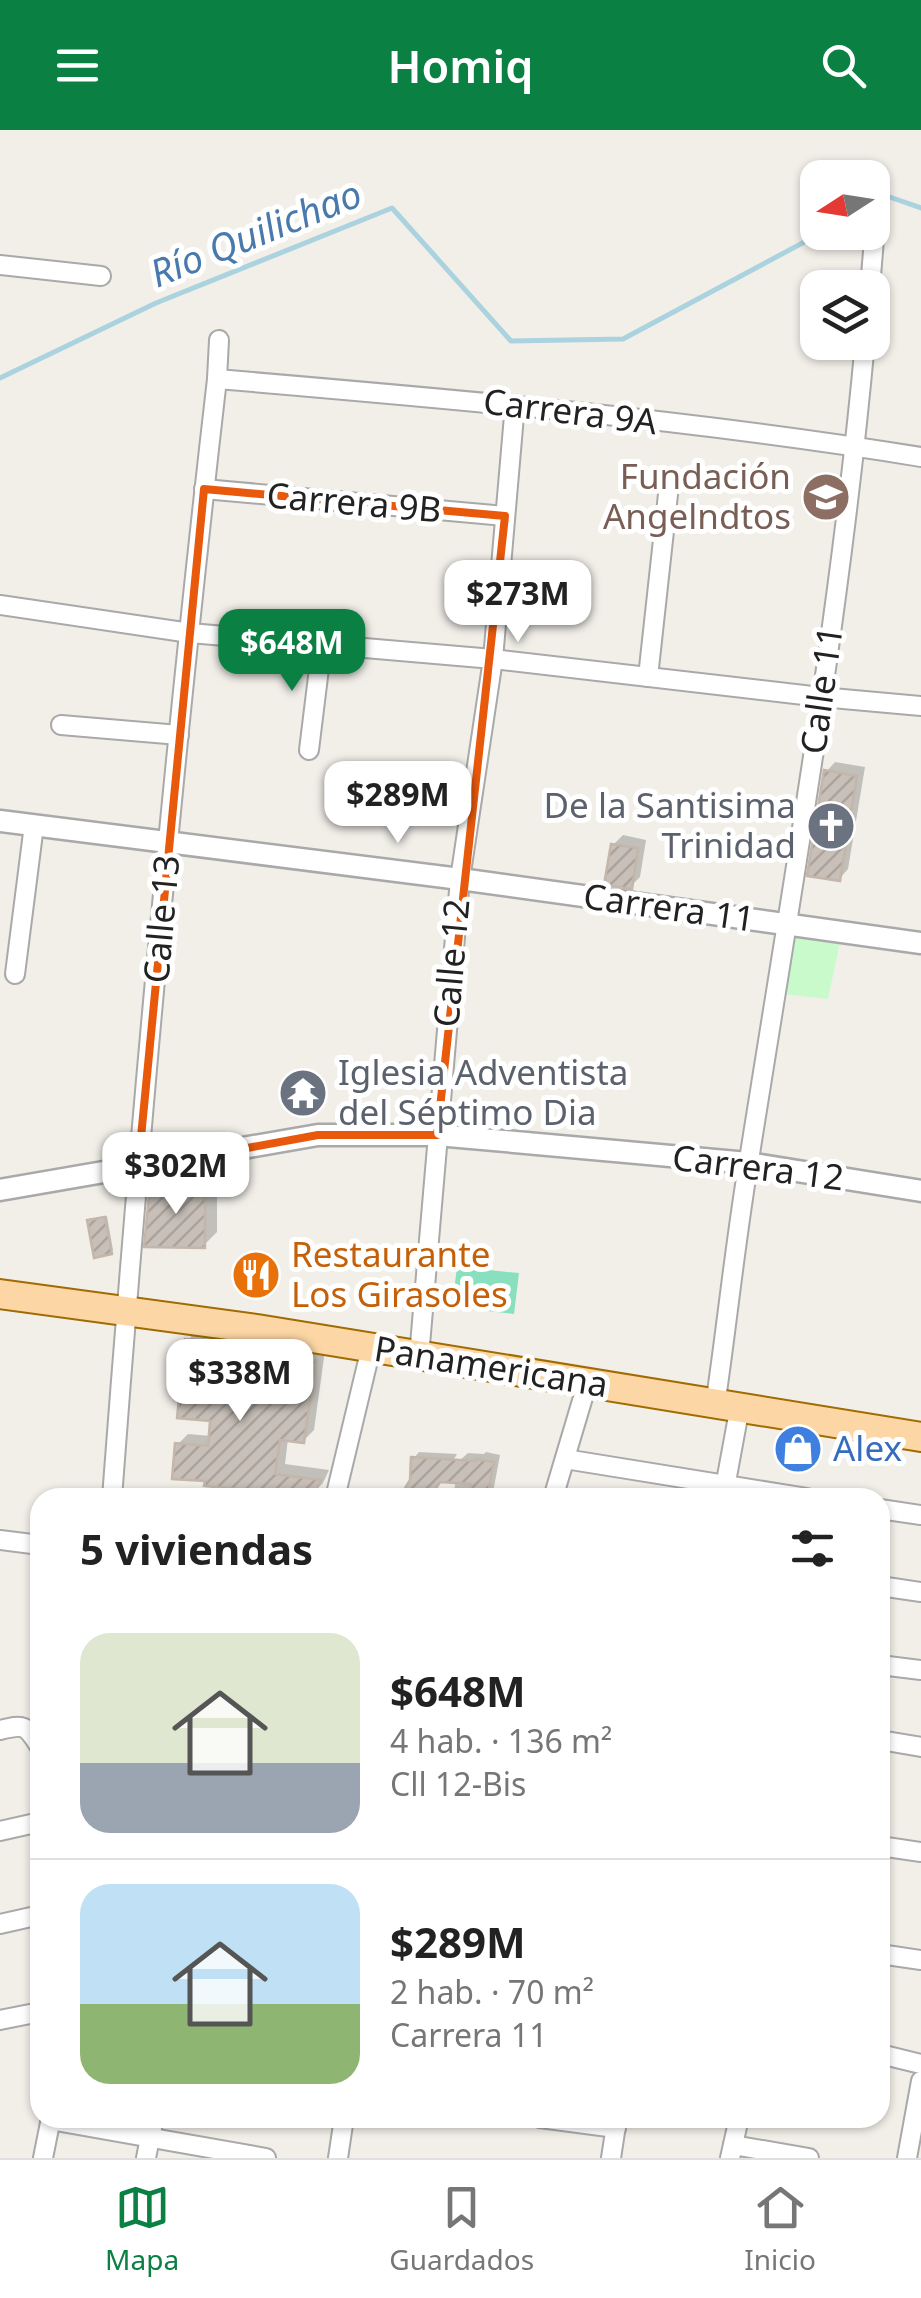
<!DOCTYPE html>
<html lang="es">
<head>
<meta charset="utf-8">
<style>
  :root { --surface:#fff; --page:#f6f6f6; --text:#222; --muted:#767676; --line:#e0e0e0; --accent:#0b8043 }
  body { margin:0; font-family:"Noto Sans",sans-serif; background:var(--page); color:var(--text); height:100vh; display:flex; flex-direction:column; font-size:38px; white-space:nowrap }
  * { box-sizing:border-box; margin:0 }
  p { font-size:32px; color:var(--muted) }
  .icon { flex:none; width:55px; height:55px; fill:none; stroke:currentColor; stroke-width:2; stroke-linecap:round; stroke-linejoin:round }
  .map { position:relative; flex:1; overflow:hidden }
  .drawer { position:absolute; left:30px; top:1358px; width:860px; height:640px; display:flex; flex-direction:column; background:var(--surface); border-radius:30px; box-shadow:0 2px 8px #0004 }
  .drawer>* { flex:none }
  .needle { width:65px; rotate:258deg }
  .tools { position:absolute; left:800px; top:30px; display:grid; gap:20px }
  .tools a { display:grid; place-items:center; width:90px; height:90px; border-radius:20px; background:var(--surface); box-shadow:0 2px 8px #0004; font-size:50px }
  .price { position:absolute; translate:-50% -85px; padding:0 22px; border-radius:20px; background:#fff; color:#222; font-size:32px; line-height:65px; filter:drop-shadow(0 2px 5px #0008) }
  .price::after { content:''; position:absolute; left:50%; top:60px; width:30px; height:22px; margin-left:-15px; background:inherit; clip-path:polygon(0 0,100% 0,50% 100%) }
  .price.active { background:var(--accent); color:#fff }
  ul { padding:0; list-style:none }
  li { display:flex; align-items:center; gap:30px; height:250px; padding:0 50px }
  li+li { border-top:2px solid var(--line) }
  li span { display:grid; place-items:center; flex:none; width:280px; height:200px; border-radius:30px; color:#555 }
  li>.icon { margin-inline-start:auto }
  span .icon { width:120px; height:120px; fill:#fffc; stroke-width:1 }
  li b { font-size:42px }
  h2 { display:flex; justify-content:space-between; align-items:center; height:120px; padding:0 50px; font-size:42px }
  header { display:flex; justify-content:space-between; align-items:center; height:130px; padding:0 50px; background:var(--accent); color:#fff; font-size:45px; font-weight:600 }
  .menu { display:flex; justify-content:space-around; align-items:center; height:140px; border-top:2px solid var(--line); background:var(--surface); font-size:28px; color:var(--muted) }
  .menu a { display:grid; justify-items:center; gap:5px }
  .menu .active { color:var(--accent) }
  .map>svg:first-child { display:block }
  .park { fill:#c8facc }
  .pitch { fill:#88e0be }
  .shadow { fill:#0003 }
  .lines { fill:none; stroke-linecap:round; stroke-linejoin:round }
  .stream { stroke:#aad3df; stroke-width:5 }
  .building { fill:url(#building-hatch); stroke:#c4b6ab; stroke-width:2.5 }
  .minor-casing { stroke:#a9a9a9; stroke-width:22 }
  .tertiary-casing { stroke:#a9a9a9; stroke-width:25 }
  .primary-casing { stroke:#a06b00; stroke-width:32 }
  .minor { stroke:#fff; stroke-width:18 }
  .tertiary { stroke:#fff; stroke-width:20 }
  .primary { stroke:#fcd6a4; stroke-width:28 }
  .marked { fill:none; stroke:#e8590c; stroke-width:8; stroke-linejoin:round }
  .labels { text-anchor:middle; stroke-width:10; stroke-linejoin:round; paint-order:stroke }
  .street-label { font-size:35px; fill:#222; stroke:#fff }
  .education-label { font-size:35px; fill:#785e54; stroke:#fff; text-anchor:end }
  .worship-label { font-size:35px; fill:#5b616d; stroke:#fff; text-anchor:end }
  .food-label { font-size:35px; fill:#c56008; stroke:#fff; text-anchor:start }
  .shop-label { font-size:35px; fill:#366cbe; stroke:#fff; text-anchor:start }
  .water-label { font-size:38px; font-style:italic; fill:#4a7aab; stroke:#fff }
</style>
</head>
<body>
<header><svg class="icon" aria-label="menu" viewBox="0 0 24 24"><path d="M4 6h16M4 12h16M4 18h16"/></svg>Homiq<svg class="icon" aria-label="search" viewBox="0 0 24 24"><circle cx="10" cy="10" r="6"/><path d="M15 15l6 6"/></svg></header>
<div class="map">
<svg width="921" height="2028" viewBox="0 0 921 2028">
  <defs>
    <pattern id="building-hatch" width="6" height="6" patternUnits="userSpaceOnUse" patternTransform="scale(2.5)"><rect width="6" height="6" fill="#c7bfb8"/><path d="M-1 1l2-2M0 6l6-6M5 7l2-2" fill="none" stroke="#aba49e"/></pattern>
  </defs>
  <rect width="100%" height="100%" fill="#f2efe9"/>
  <polygon class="park" points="791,798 841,807 828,869 782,864"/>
  <polygon class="pitch" points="457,1137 519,1143 514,1184 452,1177"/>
  <g class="shadow">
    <polygon points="835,632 865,637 848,739 839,749 826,642"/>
    <polygon points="623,705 646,710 640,747 631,756 613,715"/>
    <polygon points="165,1043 217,1043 217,1102 204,1115 152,1056"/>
    <polygon points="107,1086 113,1120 110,1122 90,1090"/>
    <polygon points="198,1199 245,1205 239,1257 288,1263 293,1228 303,1217 325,1220 314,1300 303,1311 288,1308 285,1334 329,1340 323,1353 312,1364 207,1349 178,1314 188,1304 211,1306 213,1289 188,1210"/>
    <polygon points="419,1322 457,1324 430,1368 412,1350 414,1328"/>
    <polygon points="486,1322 500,1325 492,1368 453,1368 459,1331 468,1323 484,1324"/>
  </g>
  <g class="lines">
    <g class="stream">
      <polyline points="872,72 884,65 921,78"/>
      <polyline points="0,248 156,173 392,78 511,211 623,209 823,102"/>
    </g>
  </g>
  <g class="building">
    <polygon points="824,640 857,646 840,751 807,746"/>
    <polygon points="611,714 638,718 632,759 604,755"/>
    <polygon points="150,1055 205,1055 205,1118 144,1117"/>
    <polygon points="105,1087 112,1124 94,1128 87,1090"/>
    <polygon points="185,1209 236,1214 230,1267 284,1274 290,1227 316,1230 304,1313 280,1310 275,1344 321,1350 313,1366 204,1356 205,1351 172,1349 175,1313 208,1316 210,1291 177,1288"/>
    <polygon points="411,1327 476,1331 476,1329 494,1332 487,1368 469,1368 471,1354 440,1352 430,1368 399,1368 410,1350"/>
  </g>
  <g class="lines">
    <g class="minor-casing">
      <g id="minor">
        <polyline points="0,135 101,146"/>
        <polyline points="870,158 875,97"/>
        <path d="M 217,249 C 452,269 688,289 921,327"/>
        <polyline points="204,359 505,386"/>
        <polyline points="0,475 190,503 493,529 821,567 921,576"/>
        <polyline points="648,547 670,346"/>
        <polyline points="61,595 179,605"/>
        <polyline points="309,620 322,514"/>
        <polyline points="15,844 34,695"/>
        <polyline points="420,1215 460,749 493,529 515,274"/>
        <path d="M 717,1262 C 728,1185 736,1107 749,1030 C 792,758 840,487 865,212"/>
        <polyline points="565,1329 807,1368"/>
        <path d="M 112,1368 C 140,994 174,621 217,249 L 219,210"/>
        <polyline points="335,1368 371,1218"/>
        <polyline points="553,1368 587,1254"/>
        <polyline points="723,1368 740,1276"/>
        <polyline points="880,1379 921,1385"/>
        <polyline points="0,1410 40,1415"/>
        <polyline points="880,1456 921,1462"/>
        <polyline points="880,1535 921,1540"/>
        <path d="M 0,1600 C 25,1594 26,1595 40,1617"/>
        <polyline points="880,1610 921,1617"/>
        <polyline points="0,1701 40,1692"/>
        <polyline points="880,1716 921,1722"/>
        <polyline points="0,1794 40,1785"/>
        <polyline points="880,1824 921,1830"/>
        <polyline points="0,1890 40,1882"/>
        <polyline points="880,1924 921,1934"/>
        <polyline points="540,1988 616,1998"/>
        <polyline points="50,1990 266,2028"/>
        <polyline points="733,2015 809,2028"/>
        <polyline points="43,2028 51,1988"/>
        <polyline points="146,2028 154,1988"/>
        <polyline points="338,2028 344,1988"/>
        <polyline points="611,2028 617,1989"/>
        <polyline points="730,2028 739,1988"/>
        <polyline points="907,2028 921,1951"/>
      </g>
    </g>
    <g class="tertiary-casing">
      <g id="tertiary">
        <polyline points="0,691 460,749 921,813"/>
        <polyline points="0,1060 318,1005 437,1005 748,1033 921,1061"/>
      </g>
    </g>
    <g class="primary-casing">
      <polyline id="primary" points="0,1164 257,1199 921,1307"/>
    </g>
    <use href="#minor" class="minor"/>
    <use href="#tertiary" class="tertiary"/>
    <use href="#primary" class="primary"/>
  </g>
  <path class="marked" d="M 204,359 L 505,386 L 437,1005 L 318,1005 L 138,1038 Z"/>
  <defs>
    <g id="school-disc" transform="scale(2.5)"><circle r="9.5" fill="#8d6e63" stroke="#fff"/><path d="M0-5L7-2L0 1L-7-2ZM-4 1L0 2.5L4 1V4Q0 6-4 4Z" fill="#fff"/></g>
    <g id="church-disc" transform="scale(2.5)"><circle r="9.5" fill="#6b7280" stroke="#fff"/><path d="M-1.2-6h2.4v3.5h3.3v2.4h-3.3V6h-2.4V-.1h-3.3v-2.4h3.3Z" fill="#fff"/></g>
    <g id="temple-disc" transform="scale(2.5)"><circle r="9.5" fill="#6b7280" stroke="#fff"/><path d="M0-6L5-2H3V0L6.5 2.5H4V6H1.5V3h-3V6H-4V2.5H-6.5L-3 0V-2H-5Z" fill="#fff"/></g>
    <g id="restaurant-disc" transform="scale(2.5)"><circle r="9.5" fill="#e8710a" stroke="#fff"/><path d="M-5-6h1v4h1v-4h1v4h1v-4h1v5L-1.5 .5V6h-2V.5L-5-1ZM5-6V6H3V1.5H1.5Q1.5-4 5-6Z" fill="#fff"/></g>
    <g id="shop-disc" transform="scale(2.5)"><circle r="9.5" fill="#3f7fe0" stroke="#fff"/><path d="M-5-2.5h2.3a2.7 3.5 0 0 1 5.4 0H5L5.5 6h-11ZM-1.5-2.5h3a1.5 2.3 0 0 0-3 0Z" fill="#fff"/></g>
  </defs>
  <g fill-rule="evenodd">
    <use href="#school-disc" x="826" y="367"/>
    <use href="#church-disc" x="831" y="696"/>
    <use href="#temple-disc" x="303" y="963"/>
    <use href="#restaurant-disc" x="256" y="1145"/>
    <use href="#shop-disc" x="798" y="1319"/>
  </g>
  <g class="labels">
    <g class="street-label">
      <text transform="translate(570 282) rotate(7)" y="12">Carrera 9A</text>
      <text transform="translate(354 373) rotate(5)" y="12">Carrera 9B</text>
      <text transform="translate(822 560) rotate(-82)" y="12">Calle 11</text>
      <text transform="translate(669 778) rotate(8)" y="12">Carrera 11</text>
      <text transform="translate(162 789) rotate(-85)" y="12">Calle 13</text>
      <text transform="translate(452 833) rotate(-85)" y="12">Calle 12</text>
      <text transform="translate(758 1038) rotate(7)" y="12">Carrera 12</text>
      <text transform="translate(491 1237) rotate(9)" y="12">Panamericana</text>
    </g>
    <g class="education-label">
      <text x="791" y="359">Fundación<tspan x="791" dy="40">Angelndtos</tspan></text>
    </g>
    <g class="worship-label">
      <text x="796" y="688">De la Santisima<tspan x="796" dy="40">Trinidad</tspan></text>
      <text x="338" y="955" text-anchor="start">Iglesia Adventista<tspan x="338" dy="40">del Séptimo Dia</tspan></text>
    </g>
    <g class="food-label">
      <text x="291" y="1137">Restaurante<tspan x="291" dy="40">Los Girasoles</tspan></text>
    </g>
    <g class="shop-label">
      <text x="833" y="1331">Alex</text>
    </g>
    <g class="water-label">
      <text transform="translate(256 104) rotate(-22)" y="13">Río Quilichao</text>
    </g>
  </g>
</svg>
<div class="tools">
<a><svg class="needle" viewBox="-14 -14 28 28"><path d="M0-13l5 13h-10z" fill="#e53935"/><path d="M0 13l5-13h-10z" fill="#767676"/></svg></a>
<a><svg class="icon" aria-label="layers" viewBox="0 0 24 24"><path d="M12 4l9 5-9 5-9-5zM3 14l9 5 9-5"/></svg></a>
</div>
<b class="price" style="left:518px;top:515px">$273M</b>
<b class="price active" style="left:292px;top:564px">$648M</b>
<b class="price" style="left:398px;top:716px">$289M</b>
<b class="price" style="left:176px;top:1087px">$302M</b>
<b class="price" style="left:240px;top:1294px">$338M</b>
<section class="drawer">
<h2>5 viviendas<svg class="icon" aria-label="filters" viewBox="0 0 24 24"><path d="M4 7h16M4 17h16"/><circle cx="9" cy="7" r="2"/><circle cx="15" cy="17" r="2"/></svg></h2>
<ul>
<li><span style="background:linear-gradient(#dfe7d0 65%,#9aa5b1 0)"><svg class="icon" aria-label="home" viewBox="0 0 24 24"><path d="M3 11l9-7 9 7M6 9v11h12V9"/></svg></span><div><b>$648M</b><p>4 hab. · 136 m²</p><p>Cll 12-Bis</p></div></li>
<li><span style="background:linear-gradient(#bfe0f5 60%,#8fb573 0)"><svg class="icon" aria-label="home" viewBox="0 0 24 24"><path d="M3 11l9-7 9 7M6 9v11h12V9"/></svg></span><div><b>$289M</b><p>2 hab. · 70 m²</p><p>Carrera 11</p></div></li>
</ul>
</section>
</div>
<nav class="menu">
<a class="active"><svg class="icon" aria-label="map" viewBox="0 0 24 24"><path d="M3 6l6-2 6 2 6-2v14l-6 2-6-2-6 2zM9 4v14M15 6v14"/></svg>Mapa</a>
<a><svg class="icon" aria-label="saved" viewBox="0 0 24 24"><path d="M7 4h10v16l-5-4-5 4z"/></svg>Guardados</a>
<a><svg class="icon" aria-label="home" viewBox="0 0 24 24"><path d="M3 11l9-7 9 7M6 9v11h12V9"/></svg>Inicio</a>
</nav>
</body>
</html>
